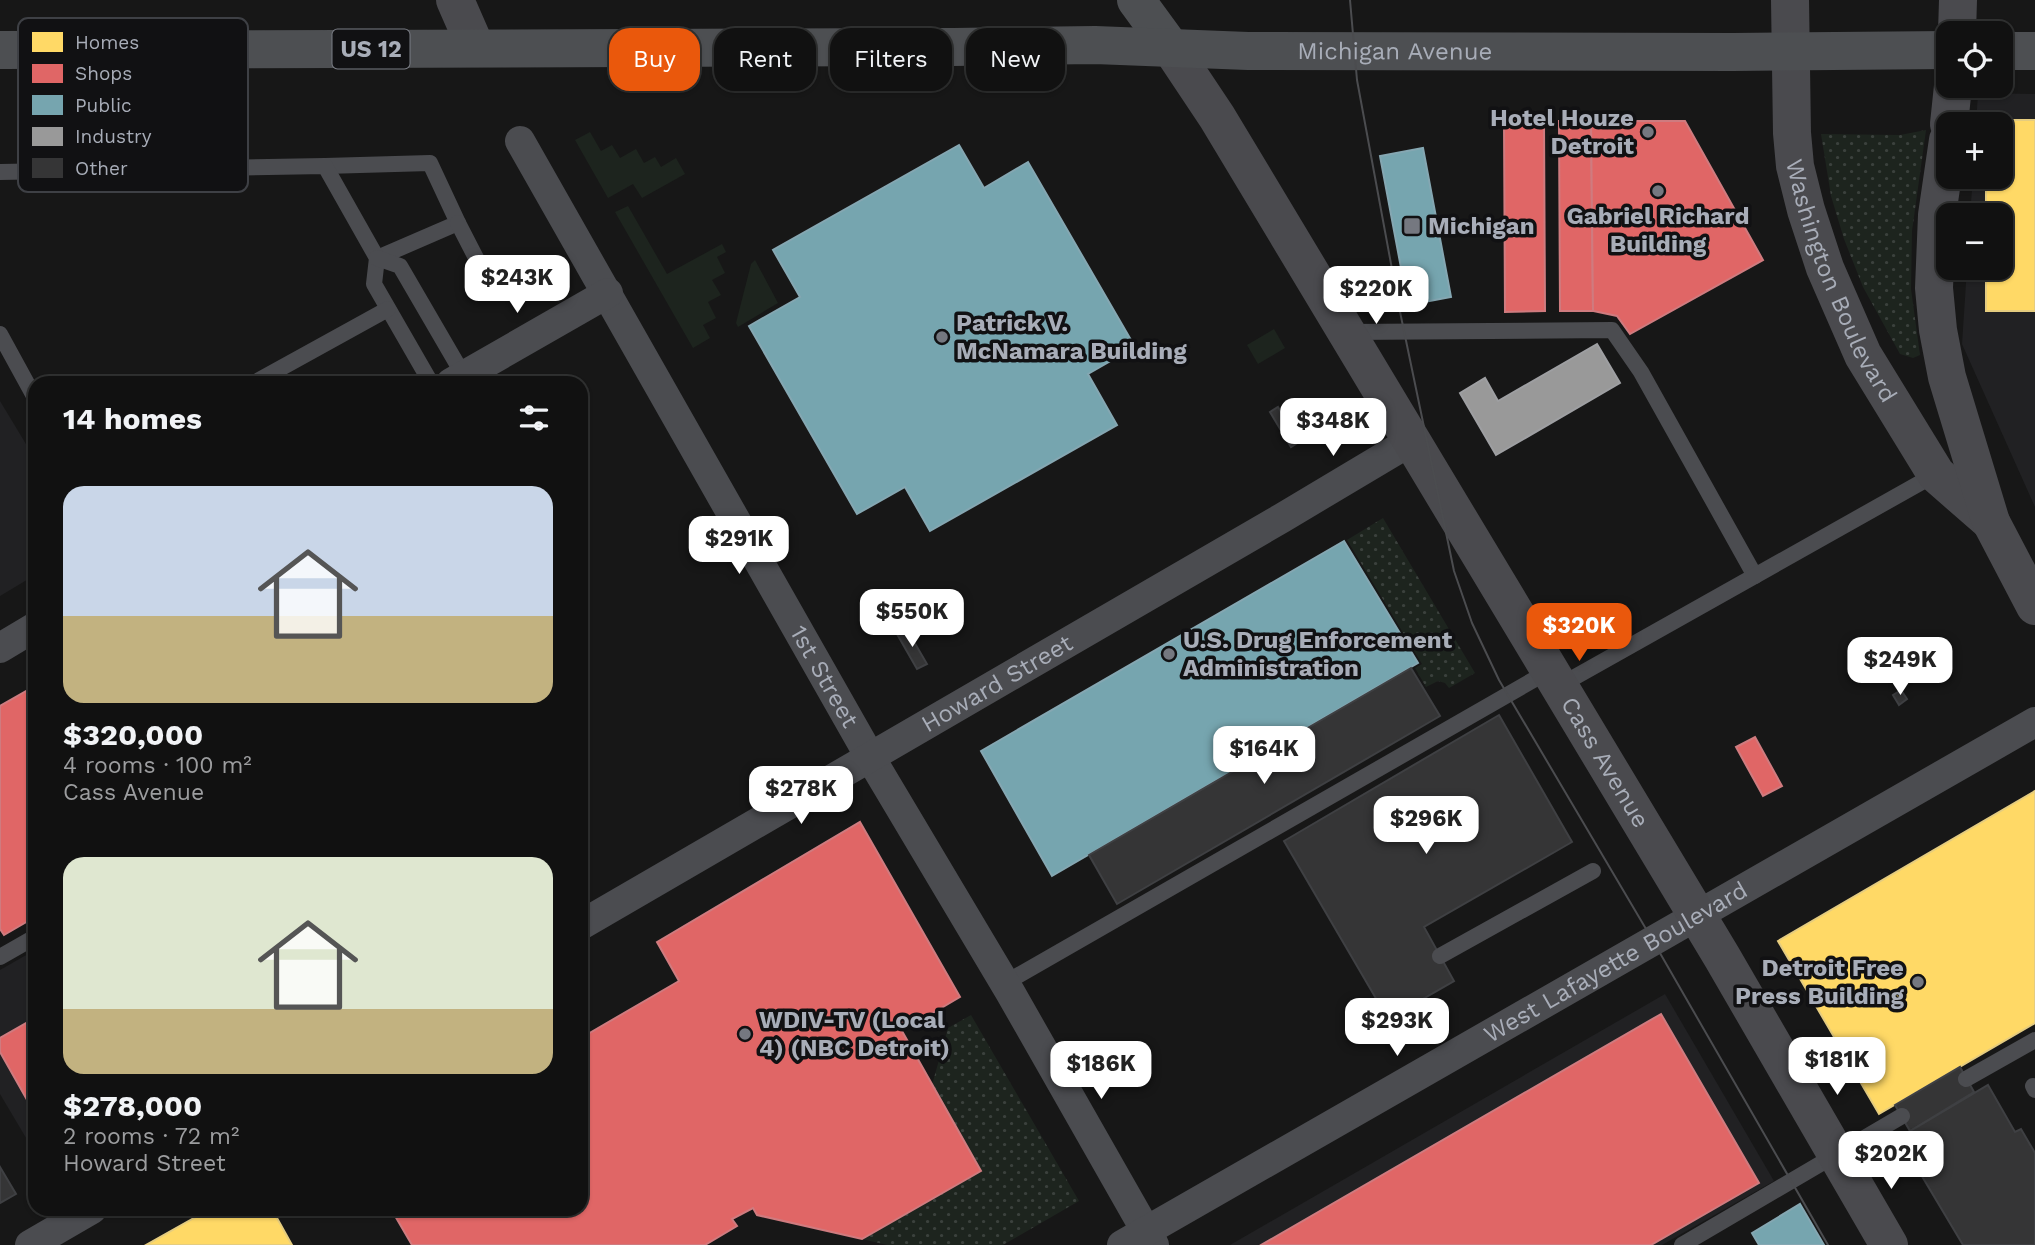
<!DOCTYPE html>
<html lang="en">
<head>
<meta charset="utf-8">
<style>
  :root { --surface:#111; --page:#1a1a1a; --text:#f1f3f6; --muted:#9c9d9f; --line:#303131; --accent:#ea580c }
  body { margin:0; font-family:"Work Sans",sans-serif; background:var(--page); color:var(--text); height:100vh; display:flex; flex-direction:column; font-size:26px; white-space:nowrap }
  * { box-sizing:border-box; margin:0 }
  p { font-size:23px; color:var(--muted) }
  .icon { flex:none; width:38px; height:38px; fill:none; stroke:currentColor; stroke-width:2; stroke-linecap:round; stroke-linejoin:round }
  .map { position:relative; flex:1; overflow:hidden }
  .sheet { position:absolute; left:28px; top:376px; width:560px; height:840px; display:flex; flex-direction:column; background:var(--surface); border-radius:21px; box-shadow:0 2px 5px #0004,0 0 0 2px var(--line) }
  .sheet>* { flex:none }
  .guide { position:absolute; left:609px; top:28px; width:665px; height:63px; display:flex; gap:14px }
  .tools { position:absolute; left:1936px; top:21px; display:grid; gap:14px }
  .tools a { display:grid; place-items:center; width:77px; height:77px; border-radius:14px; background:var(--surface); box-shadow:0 2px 5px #0004,0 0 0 2px var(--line); font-size:35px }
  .price { position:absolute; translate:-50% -60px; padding:0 16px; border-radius:14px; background:#fff; color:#222; font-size:23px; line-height:46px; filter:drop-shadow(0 2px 4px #0008) }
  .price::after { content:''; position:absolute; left:50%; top:42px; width:21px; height:16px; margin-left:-10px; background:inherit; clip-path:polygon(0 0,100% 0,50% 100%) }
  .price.selected { background:var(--accent); color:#fff }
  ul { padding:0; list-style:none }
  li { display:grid; align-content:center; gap:14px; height:371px; padding:0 35px }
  li span { display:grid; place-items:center; height:217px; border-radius:21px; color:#555 }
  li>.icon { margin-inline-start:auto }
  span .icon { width:126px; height:126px; fill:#fffc; stroke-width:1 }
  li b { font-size:30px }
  h2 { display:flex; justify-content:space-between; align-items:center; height:84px; padding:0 35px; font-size:30px }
  .chip { padding:0 24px; border-radius:21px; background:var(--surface); box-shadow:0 2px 5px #0004,0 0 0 2px var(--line); font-size:24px; line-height:63px }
  .chip.selected { background:var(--accent); color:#fff }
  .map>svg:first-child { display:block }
  .built { fill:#212123 }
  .grass { fill:url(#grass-dots) }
  .green { fill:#1d241e }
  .homes { fill:#ffd966; stroke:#e5cc7f; stroke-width:2 }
  .shops { fill:#e06666; stroke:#cf7b7f; stroke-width:2 }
  .public { fill:#76a5af; stroke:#85a7b2; stroke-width:2 }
  .industry { fill:#999; stroke:#9e9fa2; stroke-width:2 }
  .building { fill:#353536; stroke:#3f4043; stroke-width:2 }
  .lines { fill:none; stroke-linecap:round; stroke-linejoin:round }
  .lane { stroke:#4b4c50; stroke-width:16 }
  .street { stroke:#4b4c50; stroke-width:30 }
  .secondary { stroke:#4a4a4e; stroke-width:38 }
  .primary { stroke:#4d4f52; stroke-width:38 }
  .tram { stroke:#4b4c4f; stroke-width:2 }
  .poi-dot { fill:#757880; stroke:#111113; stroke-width:2.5 }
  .labels { text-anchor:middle; stroke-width:7; stroke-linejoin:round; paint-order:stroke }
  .shield { fill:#111113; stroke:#7b7e86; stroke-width:2 }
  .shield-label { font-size:23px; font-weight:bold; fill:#a8adb8 }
  .street-label { font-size:24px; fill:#a8adb8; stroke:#111113 }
  .poi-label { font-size:24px; font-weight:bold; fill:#a8adb8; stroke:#111113; text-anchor:start }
  .key { fill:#111113; stroke:#3e4045; stroke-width:2 }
  .key-label { font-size:19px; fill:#a8adb8 }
</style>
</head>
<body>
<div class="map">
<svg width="2035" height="1245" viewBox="0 0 2035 1245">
  <defs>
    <pattern id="grass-dots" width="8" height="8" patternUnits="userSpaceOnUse" patternTransform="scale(1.75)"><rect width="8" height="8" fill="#1d241e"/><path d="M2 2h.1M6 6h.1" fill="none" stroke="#3b413d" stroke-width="1.8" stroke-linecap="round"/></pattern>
  </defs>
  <rect width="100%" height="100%" fill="#171717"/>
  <g class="built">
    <polygon points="1978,93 2035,94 2035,507 1962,344 1967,268 2000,268 2000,215 1970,215 1973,177 2000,177 2000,124 1976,124"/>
    <polygon points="0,401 35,459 35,575 0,596"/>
    <polygon points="35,950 35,1153 0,1094 0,970"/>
    <polygon points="1665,994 1774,1181 1662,1245 1230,1245"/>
  </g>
  <g class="grass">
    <polygon points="1926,130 1912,231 1911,289 1920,355 1913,358 1900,354 1863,287 1844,239 1831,196 1821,134 1900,135"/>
    <polygon points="1383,518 1475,673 1449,688 1445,683 1438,681 1426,687 1415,668 1422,664 1347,540"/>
    <polygon points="971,1015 1079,1201 1003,1245 887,1245 862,1239 981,1171 932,1085 948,1028"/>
  </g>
  <g class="green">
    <polygon points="590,132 601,151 612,145 620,158 636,149 644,163 655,157 661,167 676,158 685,174 642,198 633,184 608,198 575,140"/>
    <polygon points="628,206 667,274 722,244 726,252 717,257 725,273 712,280 721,295 708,302 716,318 703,325 710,338 693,348 615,212"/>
    <polygon points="755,260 778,303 738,327 736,323 751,264"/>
    <polygon points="1274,329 1285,348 1258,364 1247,345"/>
  </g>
  <g class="homes">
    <polygon points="1986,120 2035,120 2035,311 1986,311 1986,268 2000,268 2000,215 1986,215 1986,177 2000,177 2000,124 1986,124"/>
    <polygon points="2035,791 2035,1023 1879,1114 1778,941"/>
    <polygon points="210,1209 272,1209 292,1245 146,1245"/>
  </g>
  <g class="shops">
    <polygon points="1504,121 1544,121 1545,311 1505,312"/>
    <polygon points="1559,121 1591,121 1593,311 1560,311"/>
    <polygon points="1591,121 1685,121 1763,260 1630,334 1617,316 1593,311"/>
    <polygon points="35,686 35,917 4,935 0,929 0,706"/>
    <polygon points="1755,737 1782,786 1763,796 1736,747"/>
    <polygon points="860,822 960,997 902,1031 981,1171 862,1239 757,1215 753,1208 732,1219 737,1226 705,1245 412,1245 391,1209 581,1209 581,1038 679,981 657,942"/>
    <polygon points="1661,1014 1759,1183 1651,1245 1261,1245"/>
    <polygon points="35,1018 35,1114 0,1052 0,1038"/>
  </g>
  <g class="public">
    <polygon points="959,145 984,188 1028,162 1135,347 1088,374 1117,425 930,531 905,487 857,514 749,326 800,297 773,250"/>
    <polygon points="1423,148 1451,297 1408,305 1380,156"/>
    <polygon points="1344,541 1418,663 1052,876 981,751"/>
    <polygon points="1800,1204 1824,1245 1759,1245 1752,1233"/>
  </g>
  <polygon class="industry" points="1597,344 1620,383 1496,455 1460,393 1485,378 1498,401"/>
  <g class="building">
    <polygon points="1278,407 1299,442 1291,447 1270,412"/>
    <polygon points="1609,615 1616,625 1601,633 1595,623"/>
    <polygon points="906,628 927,664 917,669 897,634"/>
    <polygon points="1411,668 1440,716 1117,904 1089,855"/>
    <polygon points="1901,690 1907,699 1899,705 1893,695"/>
    <polygon points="1499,715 1572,842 1424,927 1454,981 1388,1019 1284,841"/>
    <polygon points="1960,1067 1974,1092 1910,1131 1895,1105"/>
    <polygon points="1988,1085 2015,1132 2021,1129 2035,1153 2035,1245 1963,1245 1920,1173 1912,1175 1904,1171 1897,1163 1894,1154 1897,1144 1902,1136"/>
    <polygon points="0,1167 16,1194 0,1203"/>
  </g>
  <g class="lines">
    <g class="lane">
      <polyline points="325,166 430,163 458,223 377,258"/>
      <polyline points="0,172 325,166 377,258 374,284 431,383"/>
      <polyline points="458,223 491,287"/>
      <polyline points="377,258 400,266 464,376"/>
      <polyline points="1348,332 1612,330 1641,372 1755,576"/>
      <polyline points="0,334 35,398"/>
      <polyline points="254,383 388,309"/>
      <polyline points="1559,686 1936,474"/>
      <polyline points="1440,956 1593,871"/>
      <polyline points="0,957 35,937"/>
      <polyline points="1005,983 1549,671"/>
      <polyline points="1966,1079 2035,1040"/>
      <polyline points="2033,1086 2035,1090"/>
      <polyline points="1682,1245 1902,1116"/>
    </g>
    <g class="street">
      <path id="s1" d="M 520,141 L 870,757 L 1010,992 L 1154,1245"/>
      <polyline points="451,383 608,293"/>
      <polyline points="0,648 35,627"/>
      <path id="s2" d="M 581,925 L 1282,518 L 1411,441"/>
      <polyline points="30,1245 92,1209"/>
      <path id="s3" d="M 1122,1245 L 2035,722"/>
    </g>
    <g class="secondary">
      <polyline points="455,0 476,48"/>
      <path id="s4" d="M 1790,0 L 1792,133 L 1795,166 L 1806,210 L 1825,268 L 1863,355 L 1936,474 L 1991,522"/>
      <polyline points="1957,33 1958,0"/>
      <path id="s5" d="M 1171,48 L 1217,117 L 1722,957 L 1889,1245"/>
      <polyline points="1949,124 1953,86"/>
      <polyline points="1948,140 1937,215 1934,288 1938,330 1947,377 1991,522 2035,606"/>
    </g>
    <g class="primary">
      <polyline points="1136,0 1171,48"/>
      <path id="s6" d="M 0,50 L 954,47 L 1095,45 L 1248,51 L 1733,52 L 1948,50"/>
      <polyline points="2000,51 2035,51"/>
    </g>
    <polyline class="tram" points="1350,0 1357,80 1399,307 1454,571 1472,623 1499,680 1649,934 1828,1245"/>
  </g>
  <g class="poi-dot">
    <circle cx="1648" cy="132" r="7"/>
    <circle cx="1658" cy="191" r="7"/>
    <rect x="1403" y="217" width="18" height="18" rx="3.5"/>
    <circle cx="942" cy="337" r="7"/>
    <circle cx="1169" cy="654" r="7"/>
    <circle cx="1918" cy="982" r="7"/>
    <circle cx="745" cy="1034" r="7"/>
  </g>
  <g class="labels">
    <rect class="shield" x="332.5" y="29.5" width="77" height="39" rx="5"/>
    <g class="shield-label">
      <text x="371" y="57">US 12</text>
    </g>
    <g class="street-label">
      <text dy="8" stroke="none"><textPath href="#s6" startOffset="1395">Michigan Avenue</textPath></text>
      <text dy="8" stroke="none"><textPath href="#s4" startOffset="290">Washington Boulevard</textPath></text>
      <text dy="8" stroke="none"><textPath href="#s1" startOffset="616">1st Street</textPath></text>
      <text dy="8" stroke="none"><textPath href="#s2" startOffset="481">Howard Street</textPath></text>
      <text dy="8" stroke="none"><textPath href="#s5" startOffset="836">Cass Avenue</textPath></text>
      <text dy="8" stroke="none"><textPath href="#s3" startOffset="569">West Lafayette Boulevard</textPath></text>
    </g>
    <g class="poi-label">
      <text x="1634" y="126" text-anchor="end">Hotel Houze<tspan x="1634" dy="28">Detroit</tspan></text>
      <text x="1658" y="224" text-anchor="middle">Gabriel Richard<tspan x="1658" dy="28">Building</tspan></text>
      <text x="1428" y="234">Michigan</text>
      <text x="956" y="331">Patrick V.<tspan x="956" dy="28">McNamara Building</tspan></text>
      <text x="1183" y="648">U.S. Drug Enforcement<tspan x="1183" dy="28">Administration</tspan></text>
      <text x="1904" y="976" text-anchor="end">Detroit Free<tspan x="1904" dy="28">Press Building</tspan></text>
      <text x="759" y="1028">WDIV-TV (Local<tspan x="759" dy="28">4) (NBC Detroit)</tspan></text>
    </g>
  </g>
  <rect x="18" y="18" width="230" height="174" rx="10" class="key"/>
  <rect x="32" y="32" width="31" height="20" fill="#ffd966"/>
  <rect x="32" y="64" width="31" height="19" fill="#e06666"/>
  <rect x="32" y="95" width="31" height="20" fill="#76a5af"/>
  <rect x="32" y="127" width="31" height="19" fill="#999"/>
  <rect x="32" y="158" width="31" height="20" fill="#353536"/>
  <g class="key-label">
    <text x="75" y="49">Homes</text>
    <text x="75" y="80">Shops</text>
    <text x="75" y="112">Public</text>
    <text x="75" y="143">Industry</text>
    <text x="75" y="175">Other</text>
  </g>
</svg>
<div class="tools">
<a><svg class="icon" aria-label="locate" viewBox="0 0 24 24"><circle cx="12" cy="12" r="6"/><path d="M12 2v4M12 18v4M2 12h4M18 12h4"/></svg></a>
<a>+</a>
<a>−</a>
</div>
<b class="price" style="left:517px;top:315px">$243K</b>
<b class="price" style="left:1376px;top:326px">$220K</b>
<b class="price" style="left:1333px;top:458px">$348K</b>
<b class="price" style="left:739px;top:576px">$291K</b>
<b class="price" style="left:912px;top:649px">$550K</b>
<b class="price selected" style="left:1579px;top:663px">$320K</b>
<b class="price" style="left:1900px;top:697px">$249K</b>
<b class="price" style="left:1264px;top:786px">$164K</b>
<b class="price" style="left:801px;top:826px">$278K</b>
<b class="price" style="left:1426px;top:856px">$296K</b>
<b class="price" style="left:1397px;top:1058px">$293K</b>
<b class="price" style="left:1837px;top:1097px">$181K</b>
<b class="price" style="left:1101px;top:1101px">$186K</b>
<b class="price" style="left:1891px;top:1191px">$202K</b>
<div class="guide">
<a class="chip selected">Buy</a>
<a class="chip">Rent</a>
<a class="chip">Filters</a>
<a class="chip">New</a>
</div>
<section class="sheet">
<h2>14 homes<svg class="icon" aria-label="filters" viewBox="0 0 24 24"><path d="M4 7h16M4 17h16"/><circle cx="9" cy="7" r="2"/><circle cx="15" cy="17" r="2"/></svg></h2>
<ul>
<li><span style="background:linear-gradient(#c9d6e8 60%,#c2b280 0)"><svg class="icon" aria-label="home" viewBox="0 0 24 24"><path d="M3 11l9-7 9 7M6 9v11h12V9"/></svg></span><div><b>$320,000</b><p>4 rooms · 100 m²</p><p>Cass Avenue</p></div></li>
<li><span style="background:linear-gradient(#dfe7d0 70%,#c2b280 0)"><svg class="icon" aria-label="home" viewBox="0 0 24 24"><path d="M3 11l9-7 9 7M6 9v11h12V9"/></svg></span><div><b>$278,000</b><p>2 rooms · 72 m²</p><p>Howard Street</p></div></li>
</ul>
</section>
</div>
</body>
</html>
